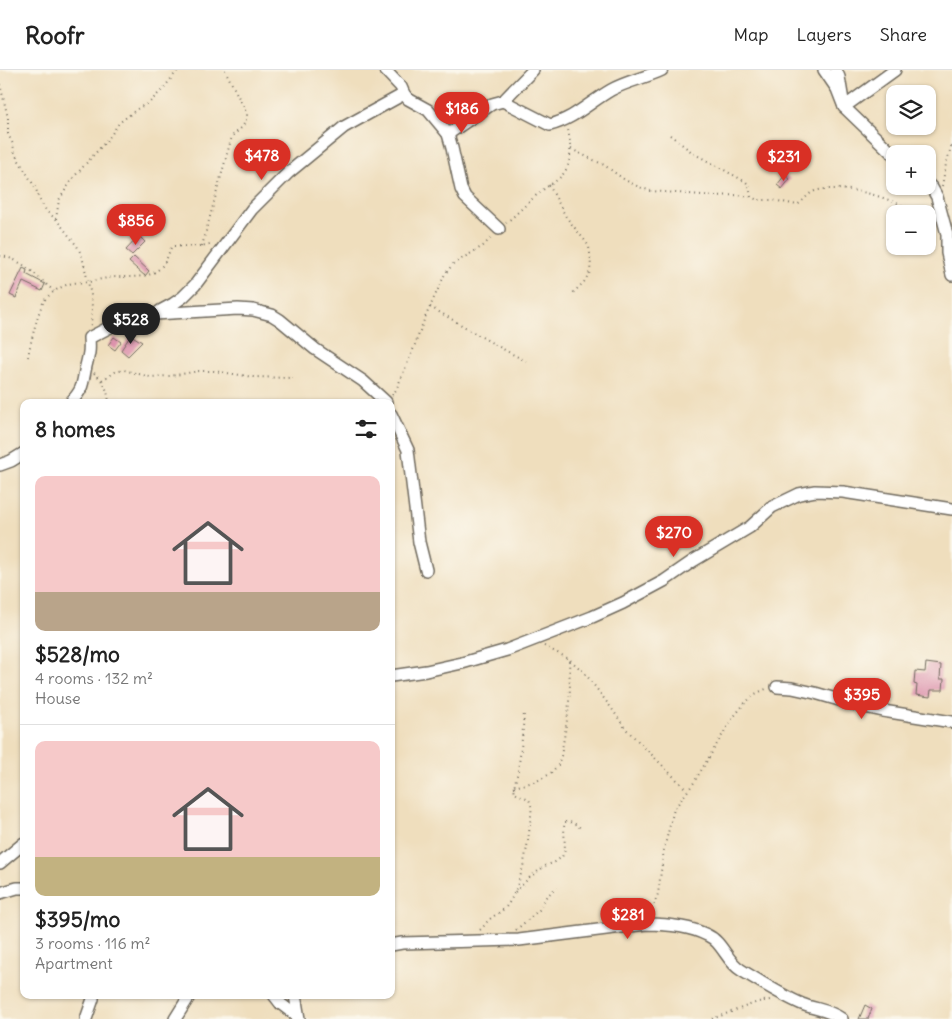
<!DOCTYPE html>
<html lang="en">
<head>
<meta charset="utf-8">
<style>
  :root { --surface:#fff; --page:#f6f6f6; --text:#222; --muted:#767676; --line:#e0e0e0; --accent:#d93025 }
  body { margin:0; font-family:Delius,sans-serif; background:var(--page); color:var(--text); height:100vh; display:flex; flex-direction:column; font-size:19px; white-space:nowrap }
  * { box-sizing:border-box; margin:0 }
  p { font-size:16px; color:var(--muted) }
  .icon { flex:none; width:28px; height:28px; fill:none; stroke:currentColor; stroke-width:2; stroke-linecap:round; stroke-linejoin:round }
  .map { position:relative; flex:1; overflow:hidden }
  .sheet { position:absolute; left:20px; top:329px; width:375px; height:600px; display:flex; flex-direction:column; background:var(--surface); border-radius:10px; box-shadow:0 1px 4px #0004 }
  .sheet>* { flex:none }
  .fabs { position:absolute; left:886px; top:15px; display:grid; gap:10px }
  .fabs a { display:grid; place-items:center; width:50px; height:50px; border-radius:10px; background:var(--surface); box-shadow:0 1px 4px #0004; font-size:25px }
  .price { position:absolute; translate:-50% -42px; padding:0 11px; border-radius:18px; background:var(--accent); color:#fff; font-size:16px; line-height:32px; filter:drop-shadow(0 1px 2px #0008) }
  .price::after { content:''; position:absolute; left:50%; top:30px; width:15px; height:11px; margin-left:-8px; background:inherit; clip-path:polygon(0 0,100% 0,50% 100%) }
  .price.on { background:#222; color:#fff }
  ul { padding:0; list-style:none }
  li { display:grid; align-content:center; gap:10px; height:265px; padding:0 15px }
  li+li { border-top:1px solid var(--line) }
  li span { display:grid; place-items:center; height:155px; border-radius:10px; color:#555 }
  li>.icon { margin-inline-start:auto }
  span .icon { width:90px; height:90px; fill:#fffc; stroke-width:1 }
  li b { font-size:21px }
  h2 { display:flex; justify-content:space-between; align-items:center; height:60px; padding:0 15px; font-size:21px }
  header { display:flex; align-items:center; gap:30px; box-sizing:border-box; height:70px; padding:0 25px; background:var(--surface); border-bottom:1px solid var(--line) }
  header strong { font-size:24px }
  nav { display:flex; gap:28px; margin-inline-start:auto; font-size:18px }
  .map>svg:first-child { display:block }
  .building { fill:#dc91ab }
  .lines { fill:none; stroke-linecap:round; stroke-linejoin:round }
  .minor-casing { stroke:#706a5e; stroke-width:14 }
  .path { stroke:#706a5e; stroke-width:2; stroke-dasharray:1 4; stroke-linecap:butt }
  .minor { stroke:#fff; stroke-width:11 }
</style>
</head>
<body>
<header>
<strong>Roofr</strong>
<nav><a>Map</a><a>Layers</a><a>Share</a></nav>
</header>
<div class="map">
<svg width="952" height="949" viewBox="0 0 952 949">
  <rect width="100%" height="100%" fill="#fbf7ec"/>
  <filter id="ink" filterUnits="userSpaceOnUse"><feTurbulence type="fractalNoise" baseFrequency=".02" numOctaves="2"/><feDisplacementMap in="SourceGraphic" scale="10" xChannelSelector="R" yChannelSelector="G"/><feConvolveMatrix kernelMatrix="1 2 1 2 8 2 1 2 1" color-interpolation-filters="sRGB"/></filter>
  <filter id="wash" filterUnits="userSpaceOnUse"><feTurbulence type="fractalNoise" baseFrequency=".0096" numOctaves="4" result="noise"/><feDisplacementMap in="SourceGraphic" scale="20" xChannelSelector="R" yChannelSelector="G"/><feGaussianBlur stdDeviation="1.12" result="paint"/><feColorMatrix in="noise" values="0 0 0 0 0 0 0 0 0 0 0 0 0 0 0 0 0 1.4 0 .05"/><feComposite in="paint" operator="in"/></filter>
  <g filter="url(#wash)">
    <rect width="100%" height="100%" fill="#efdebd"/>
    <g id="blocks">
      <g class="building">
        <polygon points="785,105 790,109 782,119 777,115"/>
        <polygon points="139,166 145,172 132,185 126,180"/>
        <polygon points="134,187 149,201 145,206 129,192"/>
        <polygon points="23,198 27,200 26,204 45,214 42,221 23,212 16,228 10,225"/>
        <polygon points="131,265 142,272 128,286 121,280"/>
        <polygon points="114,267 121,272 115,280 108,275"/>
        <polygon points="926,593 941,595 940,609 944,609 943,620 931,620 930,627 916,625 917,615 914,614 915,601 925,602"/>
        <polygon points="865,935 872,939 868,949 859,949"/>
      </g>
    </g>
  </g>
  <g filter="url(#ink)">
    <use href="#blocks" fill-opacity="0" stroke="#706a5e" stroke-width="1"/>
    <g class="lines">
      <g class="minor-casing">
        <g id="minor">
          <polyline points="385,0 401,17 404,24 408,29 428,40 448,64 452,78 461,119 465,127 499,159"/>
          <polyline points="824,0 837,19 844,37 895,0"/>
          <polyline points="836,0 839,7 844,37 895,86"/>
          <path d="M 503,31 L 550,55 C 574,49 590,32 611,20 C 627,11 645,8 662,0"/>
          <polyline points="448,64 492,34 503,31 533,0"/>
          <polyline points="928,114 932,118 937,127 947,164 947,183 952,205"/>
          <polyline points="160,241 173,234 183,227 195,215 252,139 288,103 344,57 404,24"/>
          <path d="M 71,332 C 84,318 82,314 86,296 C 89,284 90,281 89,268 L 114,255 L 155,244 L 238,239 L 253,240 L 272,245 L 280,250 L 315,279 L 363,311 L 386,332"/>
          <polyline points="391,344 408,380 419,472 426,500"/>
          <polyline points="0,395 11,391 24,383"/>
          <polyline points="391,606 426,601 462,593 507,580 592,547 623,533 664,511 693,491 750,457 772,437 799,424 815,421 843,422 952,439"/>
          <polyline points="777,617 792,618 815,623 860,636 883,641 952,652"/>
          <polyline points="0,793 24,773"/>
          <polyline points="0,823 17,818 24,818"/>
          <path d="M 391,875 L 402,873 L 519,870 L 646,854 C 666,854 689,856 707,865 C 723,872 726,891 741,900 C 761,912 781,925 802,934 C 817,940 827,939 842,949"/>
          <polyline points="274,925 281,934 298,947"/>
          <polyline points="295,925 299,949"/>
          <polyline points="86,949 93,929 93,925"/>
          <polyline points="175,949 190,925"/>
        </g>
      </g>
      <g class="path">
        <polyline points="0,14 8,48 8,64 13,74 15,84 36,119 39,129 47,142 56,149 77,176 82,186 91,225 92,237 91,256"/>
        <path d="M 670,65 L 693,83 L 746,112 L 749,115 L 751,127 L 758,130 L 773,130 L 797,135 C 804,131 807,124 815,121 C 821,119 828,119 834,119 C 864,119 893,130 919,144"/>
        <polyline points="571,79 604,95 625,110 639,117 651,121 715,126 738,125 750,127"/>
        <polyline points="549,115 566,147 586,172 589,177 591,190 590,202 584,212 573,223"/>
        <polyline points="942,116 946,94 952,74"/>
        <polyline points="56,149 59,130 73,108 109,68 119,53 137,39 150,32 163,19 178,0"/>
        <polyline points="928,149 934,152"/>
        <path d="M 506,153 C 519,142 531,129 544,119 C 548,116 553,113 557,110 C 574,97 571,77 568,59"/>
        <path d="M 202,176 L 232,66 C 239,61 247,53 247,44 L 225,0"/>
        <path d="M 0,186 C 22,188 38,208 54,221"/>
        <path d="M 430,237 C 463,255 493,275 526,291"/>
        <path d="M 28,287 C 30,275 38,241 44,231 C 50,223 60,217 69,214 C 75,212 82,213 88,212 C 99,210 108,207 119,207 C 131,207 150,208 159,199 C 168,191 167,185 172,176 C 186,176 199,178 213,173"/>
        <path d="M 94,303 C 105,312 107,319 109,332"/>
        <polyline points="102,310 115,302 124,300 150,307 170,306 199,301 214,301 253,307 293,308"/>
        <polyline points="392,325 396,320 413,280 424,250 445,204 453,194 483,176 492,167"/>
        <polyline points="544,576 569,589 584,602 612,639 625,658 687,720"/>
        <polyline points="514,717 537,711 550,704 558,695 561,686 568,644 570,619 569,589"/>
        <path d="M 515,822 L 530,807 L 545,796 L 555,792 L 562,787 L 565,780 L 564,757 L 565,752 C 572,751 578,755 582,760"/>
        <polyline points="650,844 658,824 664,779 674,739 693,714 732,649 745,633 755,624 768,618"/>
        <path d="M 480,860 C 484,857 486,852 490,849 C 495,845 501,842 506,837 C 521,818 528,777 530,753 C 531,746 533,736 529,730 C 525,726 519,726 515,723 C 513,715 517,708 518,700 C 521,681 523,661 524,642"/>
        <polyline points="516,860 539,840 546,827 557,817"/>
        <polyline points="712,949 758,932 770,930"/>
      </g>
      <use href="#minor" class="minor"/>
    </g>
  </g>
</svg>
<div class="fabs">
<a><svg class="icon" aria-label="layers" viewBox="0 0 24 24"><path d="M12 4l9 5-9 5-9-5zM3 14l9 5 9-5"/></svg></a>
<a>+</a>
<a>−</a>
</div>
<b class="price" style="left:462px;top:64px">$186</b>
<b class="price" style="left:262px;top:111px">$478</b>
<b class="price" style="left:784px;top:112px">$231</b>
<b class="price" style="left:136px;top:176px">$856</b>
<b class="price on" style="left:131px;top:275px">$528</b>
<b class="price" style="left:674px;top:488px">$270</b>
<b class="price" style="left:862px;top:650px">$395</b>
<b class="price" style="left:628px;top:870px">$281</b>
<section class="sheet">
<h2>8 homes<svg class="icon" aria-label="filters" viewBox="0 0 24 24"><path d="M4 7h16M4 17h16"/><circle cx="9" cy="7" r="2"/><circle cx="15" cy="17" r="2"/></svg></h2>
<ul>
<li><span style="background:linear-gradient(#f6c9c9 75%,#b9a48a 0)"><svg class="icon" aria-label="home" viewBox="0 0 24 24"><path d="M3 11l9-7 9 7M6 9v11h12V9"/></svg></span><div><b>$528/mo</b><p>4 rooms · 132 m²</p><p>House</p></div></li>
<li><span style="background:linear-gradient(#f6c9c9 75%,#c2b280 0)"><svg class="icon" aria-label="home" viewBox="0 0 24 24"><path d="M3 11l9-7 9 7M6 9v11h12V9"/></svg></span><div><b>$395/mo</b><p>3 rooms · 116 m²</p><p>Apartment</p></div></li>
</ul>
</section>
</div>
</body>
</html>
